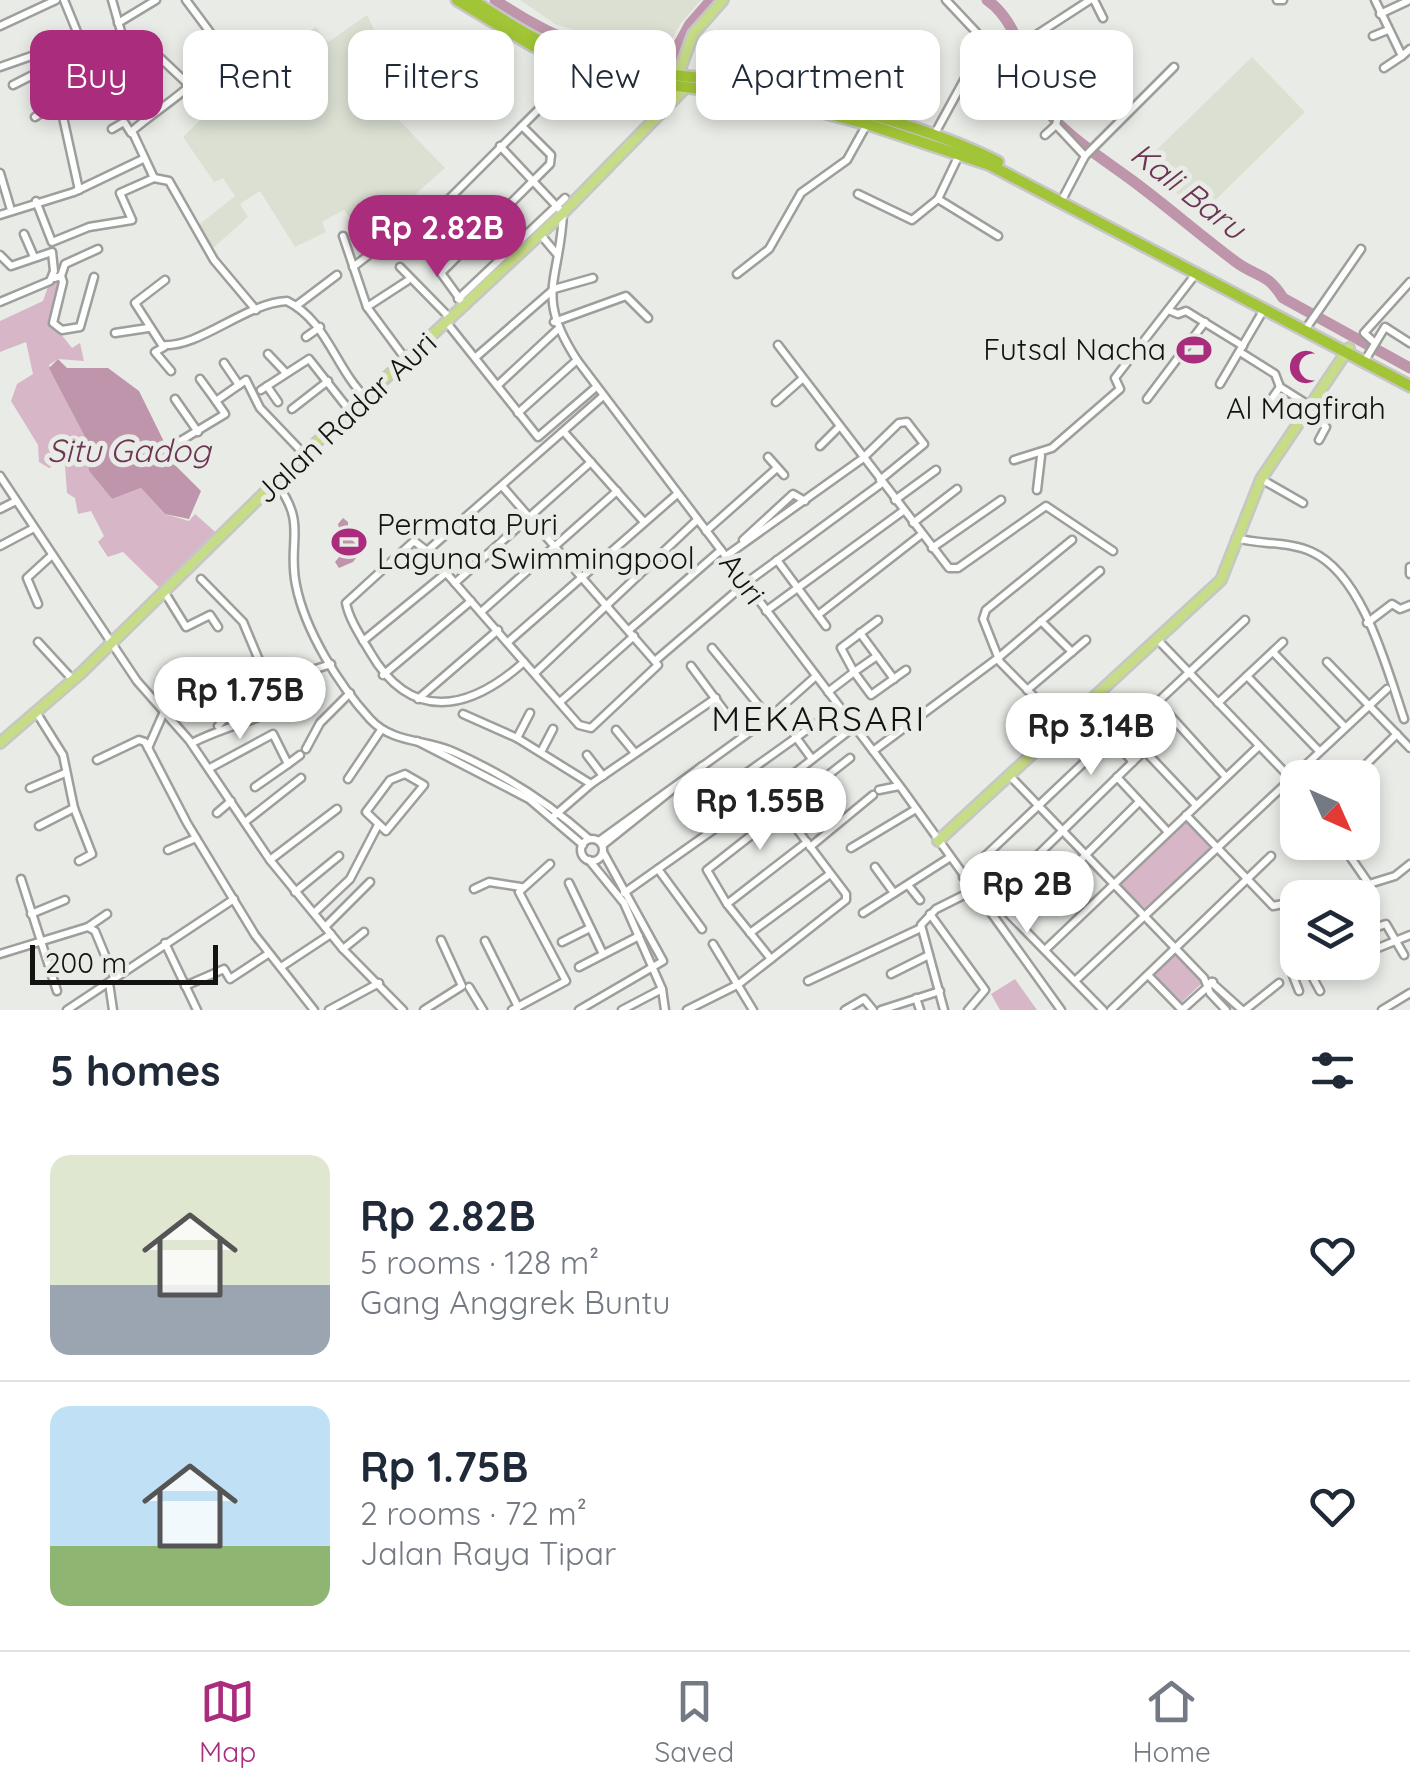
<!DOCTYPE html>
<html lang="en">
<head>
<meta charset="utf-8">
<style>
  :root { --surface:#fff; --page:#f6f6f7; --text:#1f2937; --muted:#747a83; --line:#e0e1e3; --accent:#aa2c7c }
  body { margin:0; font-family:Quicksand,sans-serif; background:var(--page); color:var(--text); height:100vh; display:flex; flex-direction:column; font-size:38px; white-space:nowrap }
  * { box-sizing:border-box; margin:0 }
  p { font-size:32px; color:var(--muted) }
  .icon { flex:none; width:55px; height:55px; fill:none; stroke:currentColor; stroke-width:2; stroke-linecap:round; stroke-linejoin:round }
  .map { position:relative; height:1010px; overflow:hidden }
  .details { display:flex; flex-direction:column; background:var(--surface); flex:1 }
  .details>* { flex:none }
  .top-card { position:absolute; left:30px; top:30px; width:1350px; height:90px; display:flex; gap:20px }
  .needle { width:65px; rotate:135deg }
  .tools { position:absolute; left:1280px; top:760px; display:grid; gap:20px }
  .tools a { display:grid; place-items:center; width:100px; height:100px; border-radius:20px; background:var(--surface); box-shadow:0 5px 15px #0003; font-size:50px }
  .scale { position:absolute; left:30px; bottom:25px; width:188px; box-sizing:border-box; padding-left:10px; border:5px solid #131312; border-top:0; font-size:28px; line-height:35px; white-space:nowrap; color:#131312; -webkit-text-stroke:8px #e9ece6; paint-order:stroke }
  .price { position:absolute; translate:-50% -85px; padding:0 22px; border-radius:35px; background:#fff; color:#222; font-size:32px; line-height:65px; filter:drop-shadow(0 2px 5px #0008) }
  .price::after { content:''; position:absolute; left:50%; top:60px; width:30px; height:22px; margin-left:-15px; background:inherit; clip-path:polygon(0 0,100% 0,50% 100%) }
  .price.current { background:var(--accent); color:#fff }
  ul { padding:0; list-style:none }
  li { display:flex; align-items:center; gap:30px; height:250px; padding:0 50px }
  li+li { border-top:2px solid var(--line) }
  li span { display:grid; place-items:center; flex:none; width:280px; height:200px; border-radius:20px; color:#555 }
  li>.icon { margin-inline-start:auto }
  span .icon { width:120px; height:120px; fill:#fffc; stroke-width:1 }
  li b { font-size:42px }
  h2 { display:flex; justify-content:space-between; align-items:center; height:120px; padding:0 50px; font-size:42px }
  .chip { padding:0 35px; border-radius:20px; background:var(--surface); box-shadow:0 5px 15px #0003; font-size:35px; line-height:90px }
  .chip.current { background:var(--accent); color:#fff }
  .tabs { display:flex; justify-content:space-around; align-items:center; height:140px; border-top:2px solid var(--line); background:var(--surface); font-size:28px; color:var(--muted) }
  .tabs a { display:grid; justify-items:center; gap:5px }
  .tabs .current { color:var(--accent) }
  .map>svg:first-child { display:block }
  .built { fill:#dbe0d3 }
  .green { fill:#d7b7c7 }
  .water { fill:#be95aa }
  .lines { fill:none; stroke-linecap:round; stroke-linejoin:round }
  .river { stroke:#be95aa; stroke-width:11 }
  .minor-casing { stroke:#9d9f9a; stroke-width:11 }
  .major-casing { stroke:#c6c6c6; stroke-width:14 }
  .highway-casing { stroke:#c6c6c6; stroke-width:15 }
  .minor { stroke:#fff; stroke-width:6 }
  .major { stroke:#c7dc86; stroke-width:9 }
  .highway { stroke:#a1c536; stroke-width:10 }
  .labels { text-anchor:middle; stroke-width:10; stroke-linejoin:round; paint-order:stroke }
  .poi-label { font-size:30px; fill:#131312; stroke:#e9ece6; text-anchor:end }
  .street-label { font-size:30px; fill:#131312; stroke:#e9ece6 }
  .water-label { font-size:32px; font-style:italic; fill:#6c3554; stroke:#e9ece6 }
  .quarter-label { font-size:35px; letter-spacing:2.5px; fill:#131312; stroke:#e9ece6 }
</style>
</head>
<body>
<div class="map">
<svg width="1410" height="1010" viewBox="0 0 1410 1010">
  <rect width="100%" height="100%" fill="#e9ece6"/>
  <g class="built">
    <polygon points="520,0 701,0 681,23 662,58 555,24"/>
    <polygon points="367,15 379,40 356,65 373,93 445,168 384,222 403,243 383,259 344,210 322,222 326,232 295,247 260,191 240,204 248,217 211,250 195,228 235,196 223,178 214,182 183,137 290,32 296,38 316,27 328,42"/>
    <polygon points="1252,57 1305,112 1199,216 1145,161"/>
  </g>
  <g class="green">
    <polygon points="61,276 53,324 72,348 80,343 84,361 58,359 49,365 84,435 89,471 112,499 141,488 165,514 189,521 195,514 221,537 165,593 123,552 108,557 98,542 104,536 91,511 78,514 75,498 67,493 65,466 61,463 49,468 39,462 38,445 11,401 17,384 33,374 26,342 0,352 0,321 43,301 50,281"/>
    <polygon points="1189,820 1211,849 1147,910 1119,885"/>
    <polygon points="1176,949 1205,980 1180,1004 1152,974"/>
    <polygon points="1015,979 1037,1010 1000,1010 991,994"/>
  </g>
  <g class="water">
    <polygon points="58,359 67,368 108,368 139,391 176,466 201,491 189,519 165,514 141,488 112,499 89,471 84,435 49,368"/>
    <polygon points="343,518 348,522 348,536 362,550 353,562 339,568 335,562 344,551 338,524"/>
  </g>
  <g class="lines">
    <g class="river">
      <path d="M 495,0 C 546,35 605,61 668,64 L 690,24 L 711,0"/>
      <path d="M 987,0 C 1026,27 1023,85 1054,119 C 1077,143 1106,161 1133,181 C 1168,207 1201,236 1236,262 C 1256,277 1267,272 1283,298 L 1410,368"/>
    </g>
    <g class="minor-casing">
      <g id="minor">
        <polyline points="64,0 84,49 122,37"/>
        <polyline points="112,0 126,49 155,53 190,86"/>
        <polyline points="946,0 978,34"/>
        <polyline points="1094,0 1103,18"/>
        <polyline points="1277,0 1283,0"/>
        <polyline points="1375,0 1402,56 1410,49"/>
        <polyline points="1380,14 1410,0"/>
        <polyline points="118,23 156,0"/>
        <polyline points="0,26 56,0"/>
        <polyline points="1373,36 1388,30"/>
        <polyline points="0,67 43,52 51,63"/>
        <polyline points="52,67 79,190"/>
        <polyline points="1384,68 1402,56"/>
        <polyline points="480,79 474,63 504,29"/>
        <polyline points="1066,79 1036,35 1090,0"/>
        <polyline points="13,85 84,49 98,89"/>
        <polyline points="1062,98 1056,125 1085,156"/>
        <polyline points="35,117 59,102"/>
        <polyline points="890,122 928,71"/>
        <polyline points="112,129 124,122 131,133"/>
        <polyline points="934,135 980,51"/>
        <polyline points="1045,135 1056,125"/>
        <path d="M 500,146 L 563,213 C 560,282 534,294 577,360 L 902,789 L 1061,1010"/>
        <polyline points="0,173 11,210"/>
        <path d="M 154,178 L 132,131 C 163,104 202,85 221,47 L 186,0"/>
        <polyline points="858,194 912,220 938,199 959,155"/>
        <polyline points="1064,196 1085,156 1174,67"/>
        <polyline points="938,199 998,236"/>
        <polyline points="36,201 52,242 89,227 132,220 120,193 154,178 169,181 214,260 256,310"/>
        <polyline points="0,215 74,192 143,159"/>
        <polyline points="428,221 458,253"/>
        <polyline points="24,234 34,257"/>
        <polyline points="540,234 556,253"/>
        <polyline points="343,236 367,307 407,361"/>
        <polyline points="407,241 522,126"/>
        <polyline points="0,255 11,266 52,252 54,271 50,281 0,302"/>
        <polyline points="353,267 374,251"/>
        <polyline points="400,267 451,319"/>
        <polyline points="737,274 769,249 801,193 847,160 867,124"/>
        <polyline points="61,276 65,264 98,249"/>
        <polyline points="54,278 61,276 63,282 53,323 62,330 80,327 94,277"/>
        <path d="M 165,280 L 135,303 L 162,345 C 200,348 245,303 287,301 C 327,321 335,368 366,398"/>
        <polyline points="458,299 565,198"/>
        <polyline points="296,306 337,275"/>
        <polyline points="465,306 441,273 550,164 551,155 522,126 544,104"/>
        <polyline points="367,307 407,281"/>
        <polyline points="1168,310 1178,314 1186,311 1243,346"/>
        <polyline points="554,322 626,296 648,318"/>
        <polyline points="447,323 538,437 595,388"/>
        <polyline points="1307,327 1361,249"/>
        <polyline points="115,333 148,328"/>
        <polyline points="306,337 320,327"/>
        <polyline points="1375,343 1364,333 1410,282"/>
        <polyline points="778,345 949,568 958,568 1046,506 1113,551"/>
        <polyline points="164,347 155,352 171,371"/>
        <polyline points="1240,352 1275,374 1280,387 1310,406"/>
        <polyline points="268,354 286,373"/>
        <polyline points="476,357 554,289 593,278"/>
        <polyline points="1367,357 1385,327 1410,343"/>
        <polyline points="224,363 239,385"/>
        <polyline points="200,379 216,401"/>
        <polyline points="1220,384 1263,311"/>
        <polyline points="498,385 557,330"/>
        <polyline points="267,386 278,402"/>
        <polyline points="261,390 309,359 350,411"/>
        <polyline points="175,399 198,432"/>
        <polyline points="1147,399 1205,322"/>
        <polyline points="776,402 802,379"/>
        <polyline points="292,409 328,381"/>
        <polyline points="1264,410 1280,387"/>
        <polyline points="1307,410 1326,427 1319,440"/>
        <polyline points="518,413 577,360"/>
        <polyline points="564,432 644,522"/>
        <polyline points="177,443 225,414 216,401 246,380 260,408 304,454"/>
        <polyline points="820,446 838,428"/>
        <polyline points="768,457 784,475"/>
        <polyline points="1014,460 1052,448 1120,389 1115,378 1195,275"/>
        <polyline points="0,476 137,681 189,740 270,860 343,949 403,1010"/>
        <polyline points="1261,479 1303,503"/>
        <path d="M 276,483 C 308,524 287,542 296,585 C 305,631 339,685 370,719 C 393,744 426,739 454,752 C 505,775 548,802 589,839"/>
        <polyline points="502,486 658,665 591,728 579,725 427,551 602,397"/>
        <polyline points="1037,490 1041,456"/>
        <polyline points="895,500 936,470"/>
        <polyline points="0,509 16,501"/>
        <polyline points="913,523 957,489"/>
        <polyline points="706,531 777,468"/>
        <path d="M 1236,538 C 1260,545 1289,541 1312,552 C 1363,575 1387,669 1404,719"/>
        <polyline points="743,540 793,494 805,501"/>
        <polyline points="0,546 32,529"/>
        <polyline points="932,548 1001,500"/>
        <path d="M 427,551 L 414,541 L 346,603 C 349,619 361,637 370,652 C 411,723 469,711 524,662"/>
        <polyline points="726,556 862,459 899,423 907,422 924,444 880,480"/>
        <polyline points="777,560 826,626"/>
        <polyline points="1410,567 1410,574"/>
        <polyline points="201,579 243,622 269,684 331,664"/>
        <polyline points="455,583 591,462"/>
        <polyline points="165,593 186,627 210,615 218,627"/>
        <polyline points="38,604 27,578 51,556"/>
        <polyline points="766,611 903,511"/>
        <polyline points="481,612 617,491"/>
        <polyline points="818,615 922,534"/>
        <polyline points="1041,621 1072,652"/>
        <polyline points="1367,623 1392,604 1400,609 1410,605"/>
        <polyline points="629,630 721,550"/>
        <polyline points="860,633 894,679"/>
        <polyline points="1157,639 1298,786"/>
        <polyline points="363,641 446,573"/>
        <polyline points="38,642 73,680"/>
        <polyline points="508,642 676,495"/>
        <polyline points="712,648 769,718"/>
        <polyline points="1273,652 1345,727"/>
        <polyline points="877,656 854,672 871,695 906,670"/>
        <polyline points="656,660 746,583 882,483"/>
        <polyline points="1327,662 1410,748"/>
        <polyline points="691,666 743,736"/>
        <polyline points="535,673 697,520"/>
        <polyline points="383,675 471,601"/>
        <polyline points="1247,676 1319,751"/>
        <polyline points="1027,690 1086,640"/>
        <polyline points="828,692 854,672 841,648 878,620"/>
        <polyline points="216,698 225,718 218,726"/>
        <polyline points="418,699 498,630"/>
        <polyline points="1157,701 1226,777"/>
        <polyline points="560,702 634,636"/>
        <polyline points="1218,703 1283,642"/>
        <polyline points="839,707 738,779 752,806 854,727"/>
        <polyline points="1083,708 1133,762"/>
        <polyline points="36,712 63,755 74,808 92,854 79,861"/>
        <polyline points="463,714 517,738 591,784"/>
        <polyline points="1063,726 1000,662 983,619 986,610 1072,540"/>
        <polyline points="616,730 635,753"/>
        <polyline points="1126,731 1196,805"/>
        <polyline points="795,736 812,759"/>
        <polyline points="517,738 530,713"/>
        <polyline points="417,741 529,799 583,845"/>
        <polyline points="1115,742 1245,620"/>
        <path d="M 192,743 C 219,729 246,723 274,711"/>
        <polyline points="148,748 163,714"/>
        <polyline points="306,749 320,723 350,693"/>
        <polyline points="873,751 998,658 1100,571"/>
        <polyline points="541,752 553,729"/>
        <polyline points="587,755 603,776"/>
        <polyline points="97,760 139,740 145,742 187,823 255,935 314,1010"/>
        <polyline points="288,764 300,755"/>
        <polyline points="210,768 273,734 288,764 255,787"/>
        <polygon points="405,774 424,785 386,831 366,812 390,780"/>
        <polyline points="1009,775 1204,978 1210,993 1226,1010"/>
        <polyline points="1117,777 1168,832"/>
        <polyline points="1352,778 1397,734"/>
        <polyline points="348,779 381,730"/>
        <polyline points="30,788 65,773"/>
        <polyline points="879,790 899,786"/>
        <polyline points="1362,809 1366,807"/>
        <polyline points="217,813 231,801"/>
        <polyline points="1186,815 1273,906 1298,901"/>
        <polyline points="553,817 591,784 716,698"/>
        <polyline points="245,822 301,778"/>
        <polyline points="39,826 74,808"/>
        <circle cx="592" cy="850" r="11"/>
        <polyline points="599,841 769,718 816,676"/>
        <polyline points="1340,842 1369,884 1395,876 1410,864"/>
        <polyline points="603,845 702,766"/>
        <polyline points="810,847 873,795"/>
        <polyline points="851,848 916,809"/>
        <polyline points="168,850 196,838"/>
        <polyline points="1310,852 1320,842"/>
        <polyline points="270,860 337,809"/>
        <polyline points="589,860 624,903 662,989"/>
        <polyline points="875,867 894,893"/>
        <polyline points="658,869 702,929"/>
        <polyline points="969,873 1103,1010"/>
        <polyline points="963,877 1111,737"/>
        <polyline points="21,879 57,991"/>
        <polyline points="569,883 603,954"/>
        <polyline points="908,885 920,900"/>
        <polyline points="474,889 489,882 521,887"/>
        <polyline points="295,892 339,856"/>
        <polyline points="624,893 737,813"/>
        <polyline points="994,898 1144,751"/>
        <polyline points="1306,898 1333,887 1341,898"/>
        <polyline points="727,904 807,842"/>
        <polyline points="314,913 350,879 378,825"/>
        <polyline points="863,913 949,858"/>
        <polyline points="31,914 65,900"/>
        <polyline points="930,914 985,990 968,1010"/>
        <polyline points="1018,922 1139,802"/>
        <polyline points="88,927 95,931 114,977"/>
        <polyline points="88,927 107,914"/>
        <polyline points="325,927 370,882"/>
        <polyline points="1362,932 1386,924 1404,955"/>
        <polyline points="750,933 830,874"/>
        <polyline points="485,941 518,1007"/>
        <polyline points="562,942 590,928"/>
        <polyline points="165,943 197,1010"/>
        <polyline points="713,944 753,1010"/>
        <polyline points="343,949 364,932"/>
        <polyline points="1045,950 1258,747"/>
        <polyline points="0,954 88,927"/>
        <polyline points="1363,954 1410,935"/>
        <polyline points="771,959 727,904 707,870 850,758"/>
        <polyline points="1333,962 1337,968 1350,962"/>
        <polyline points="281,967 331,934"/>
        <polyline points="579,967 639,936"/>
        <polyline points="1307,967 1320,991"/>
        <polyline points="891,974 929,955"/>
        <polyline points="1148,975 1182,1010 1213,982"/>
        <polyline points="808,981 921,928"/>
        <polyline points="1075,981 1387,689"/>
        <polyline points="1211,982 1242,1010"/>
        <polyline points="109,983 113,1010"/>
        <polyline points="185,986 224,969 230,979 268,954"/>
        <polyline points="469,987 483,1010"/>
        <polyline points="1299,991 1293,976 1316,962"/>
        <polyline points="916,998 920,1010"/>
        <polyline points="67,1010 234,899"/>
        <polyline points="329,1010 379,983"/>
        <polyline points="424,1010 462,986 441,940"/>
        <polyline points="512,1010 566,981 519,892 550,864"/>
        <polyline points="579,1010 663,961 603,852"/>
        <polyline points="622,1010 662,989 665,1010"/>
        <polyline points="687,1010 739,984 846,900 846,894 784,812"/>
        <polyline points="845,1010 864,999 873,1010"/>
        <polyline points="881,1010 940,991"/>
        <polyline points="944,1010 921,925 936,909 972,891"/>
        <polyline points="1111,1010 1271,856"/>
        <polyline points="1245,1010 1279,983"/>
        <polyline points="1382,1010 1410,993"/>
      </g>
    </g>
    <g class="major-casing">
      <g id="major">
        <polyline points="677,78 693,34 723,0"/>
        <polyline points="0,743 81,673 304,454 563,213 687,86"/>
        <polyline points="938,841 1221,580 1261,479 1349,348"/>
      </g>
    </g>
    <g class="highway-casing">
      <g id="highway">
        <polyline points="457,0 533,46 589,68 644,82 760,96 867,124 990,165 1410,386"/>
        <path d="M 472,0 C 504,20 536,42 572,55 C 626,75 680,73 736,83 C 811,96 931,127 998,162"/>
      </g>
    </g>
    <use href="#minor" class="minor"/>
    <use href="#major" class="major"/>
    <use href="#highway" class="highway"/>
  </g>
  <defs>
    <g id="stadium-bare" transform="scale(2.7)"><path d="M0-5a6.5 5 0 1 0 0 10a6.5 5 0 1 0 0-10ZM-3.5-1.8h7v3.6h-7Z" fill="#aa2c7c" stroke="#e9ece6" stroke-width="2.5" paint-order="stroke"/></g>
    <g id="mosque-bare" transform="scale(2.7)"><path d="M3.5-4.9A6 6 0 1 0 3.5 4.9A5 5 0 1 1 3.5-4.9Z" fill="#aa2c7c" stroke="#e9ece6" stroke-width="2.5" paint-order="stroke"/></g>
  </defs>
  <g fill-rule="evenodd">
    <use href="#stadium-bare" x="1194" y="350"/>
    <use href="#mosque-bare" x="1306" y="367"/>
    <use href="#stadium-bare" x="349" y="542"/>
  </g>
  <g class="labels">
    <g class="poi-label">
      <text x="1166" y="360">Futsal Nacha</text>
      <text x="1306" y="419" text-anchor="middle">Al Magfirah</text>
      <text x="377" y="535" text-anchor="start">Permata Puri<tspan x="377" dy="34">Laguna Swimmingpool</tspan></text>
    </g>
    <g class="street-label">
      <text transform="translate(346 418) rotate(-43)" y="10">Jalan Radar Auri</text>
      <text transform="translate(742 579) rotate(54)" y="10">Auri</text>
    </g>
    <g class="water-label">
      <text transform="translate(1188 191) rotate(38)" y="11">Kali Baru</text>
      <text x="129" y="462">Situ Gadog</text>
    </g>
    <g class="quarter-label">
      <text x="819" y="731">MEKARSARI</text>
    </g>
  </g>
</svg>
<div class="tools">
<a><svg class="needle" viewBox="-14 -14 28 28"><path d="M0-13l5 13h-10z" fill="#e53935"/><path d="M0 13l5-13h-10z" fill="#747a83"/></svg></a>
<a><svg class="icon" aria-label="layers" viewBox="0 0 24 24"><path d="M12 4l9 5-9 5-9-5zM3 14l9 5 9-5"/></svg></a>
</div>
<div class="scale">200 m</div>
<b class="price current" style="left:437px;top:280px">Rp 2.82B</b>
<b class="price" style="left:240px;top:742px">Rp 1.75B</b>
<b class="price" style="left:1091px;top:778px">Rp 3.14B</b>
<b class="price" style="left:760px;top:853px">Rp 1.55B</b>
<b class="price" style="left:1027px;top:936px">Rp 2B</b>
<div class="top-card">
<a class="chip current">Buy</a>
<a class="chip">Rent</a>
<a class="chip">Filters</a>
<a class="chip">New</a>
<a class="chip">Apartment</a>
<a class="chip">House</a>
</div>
</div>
<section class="details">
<h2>5 homes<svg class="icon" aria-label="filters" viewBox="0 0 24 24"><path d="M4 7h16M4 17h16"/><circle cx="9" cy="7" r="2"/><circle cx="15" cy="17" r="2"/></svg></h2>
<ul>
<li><span style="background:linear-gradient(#dfe7d0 65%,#9aa5b1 0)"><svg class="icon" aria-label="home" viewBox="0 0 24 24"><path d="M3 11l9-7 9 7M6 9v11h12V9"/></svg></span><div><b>Rp 2.82B</b><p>5 rooms · 128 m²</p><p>Gang Anggrek Buntu</p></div><svg class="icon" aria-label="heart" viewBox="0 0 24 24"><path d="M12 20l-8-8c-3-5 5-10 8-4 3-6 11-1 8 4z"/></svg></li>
<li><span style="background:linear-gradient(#bfe0f5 70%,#8fb573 0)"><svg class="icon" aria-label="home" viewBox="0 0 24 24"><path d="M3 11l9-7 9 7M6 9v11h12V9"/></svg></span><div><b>Rp 1.75B</b><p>2 rooms · 72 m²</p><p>Jalan Raya Tipar</p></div><svg class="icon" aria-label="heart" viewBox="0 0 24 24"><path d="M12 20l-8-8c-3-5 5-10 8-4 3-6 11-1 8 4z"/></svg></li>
</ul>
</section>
<nav class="tabs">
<a class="current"><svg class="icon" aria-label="map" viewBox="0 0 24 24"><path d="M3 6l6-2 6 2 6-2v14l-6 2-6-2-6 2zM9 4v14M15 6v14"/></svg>Map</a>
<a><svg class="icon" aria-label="saved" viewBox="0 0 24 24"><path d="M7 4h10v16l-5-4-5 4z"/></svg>Saved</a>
<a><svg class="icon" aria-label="home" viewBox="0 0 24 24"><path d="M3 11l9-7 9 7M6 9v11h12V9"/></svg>Home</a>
</nav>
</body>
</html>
